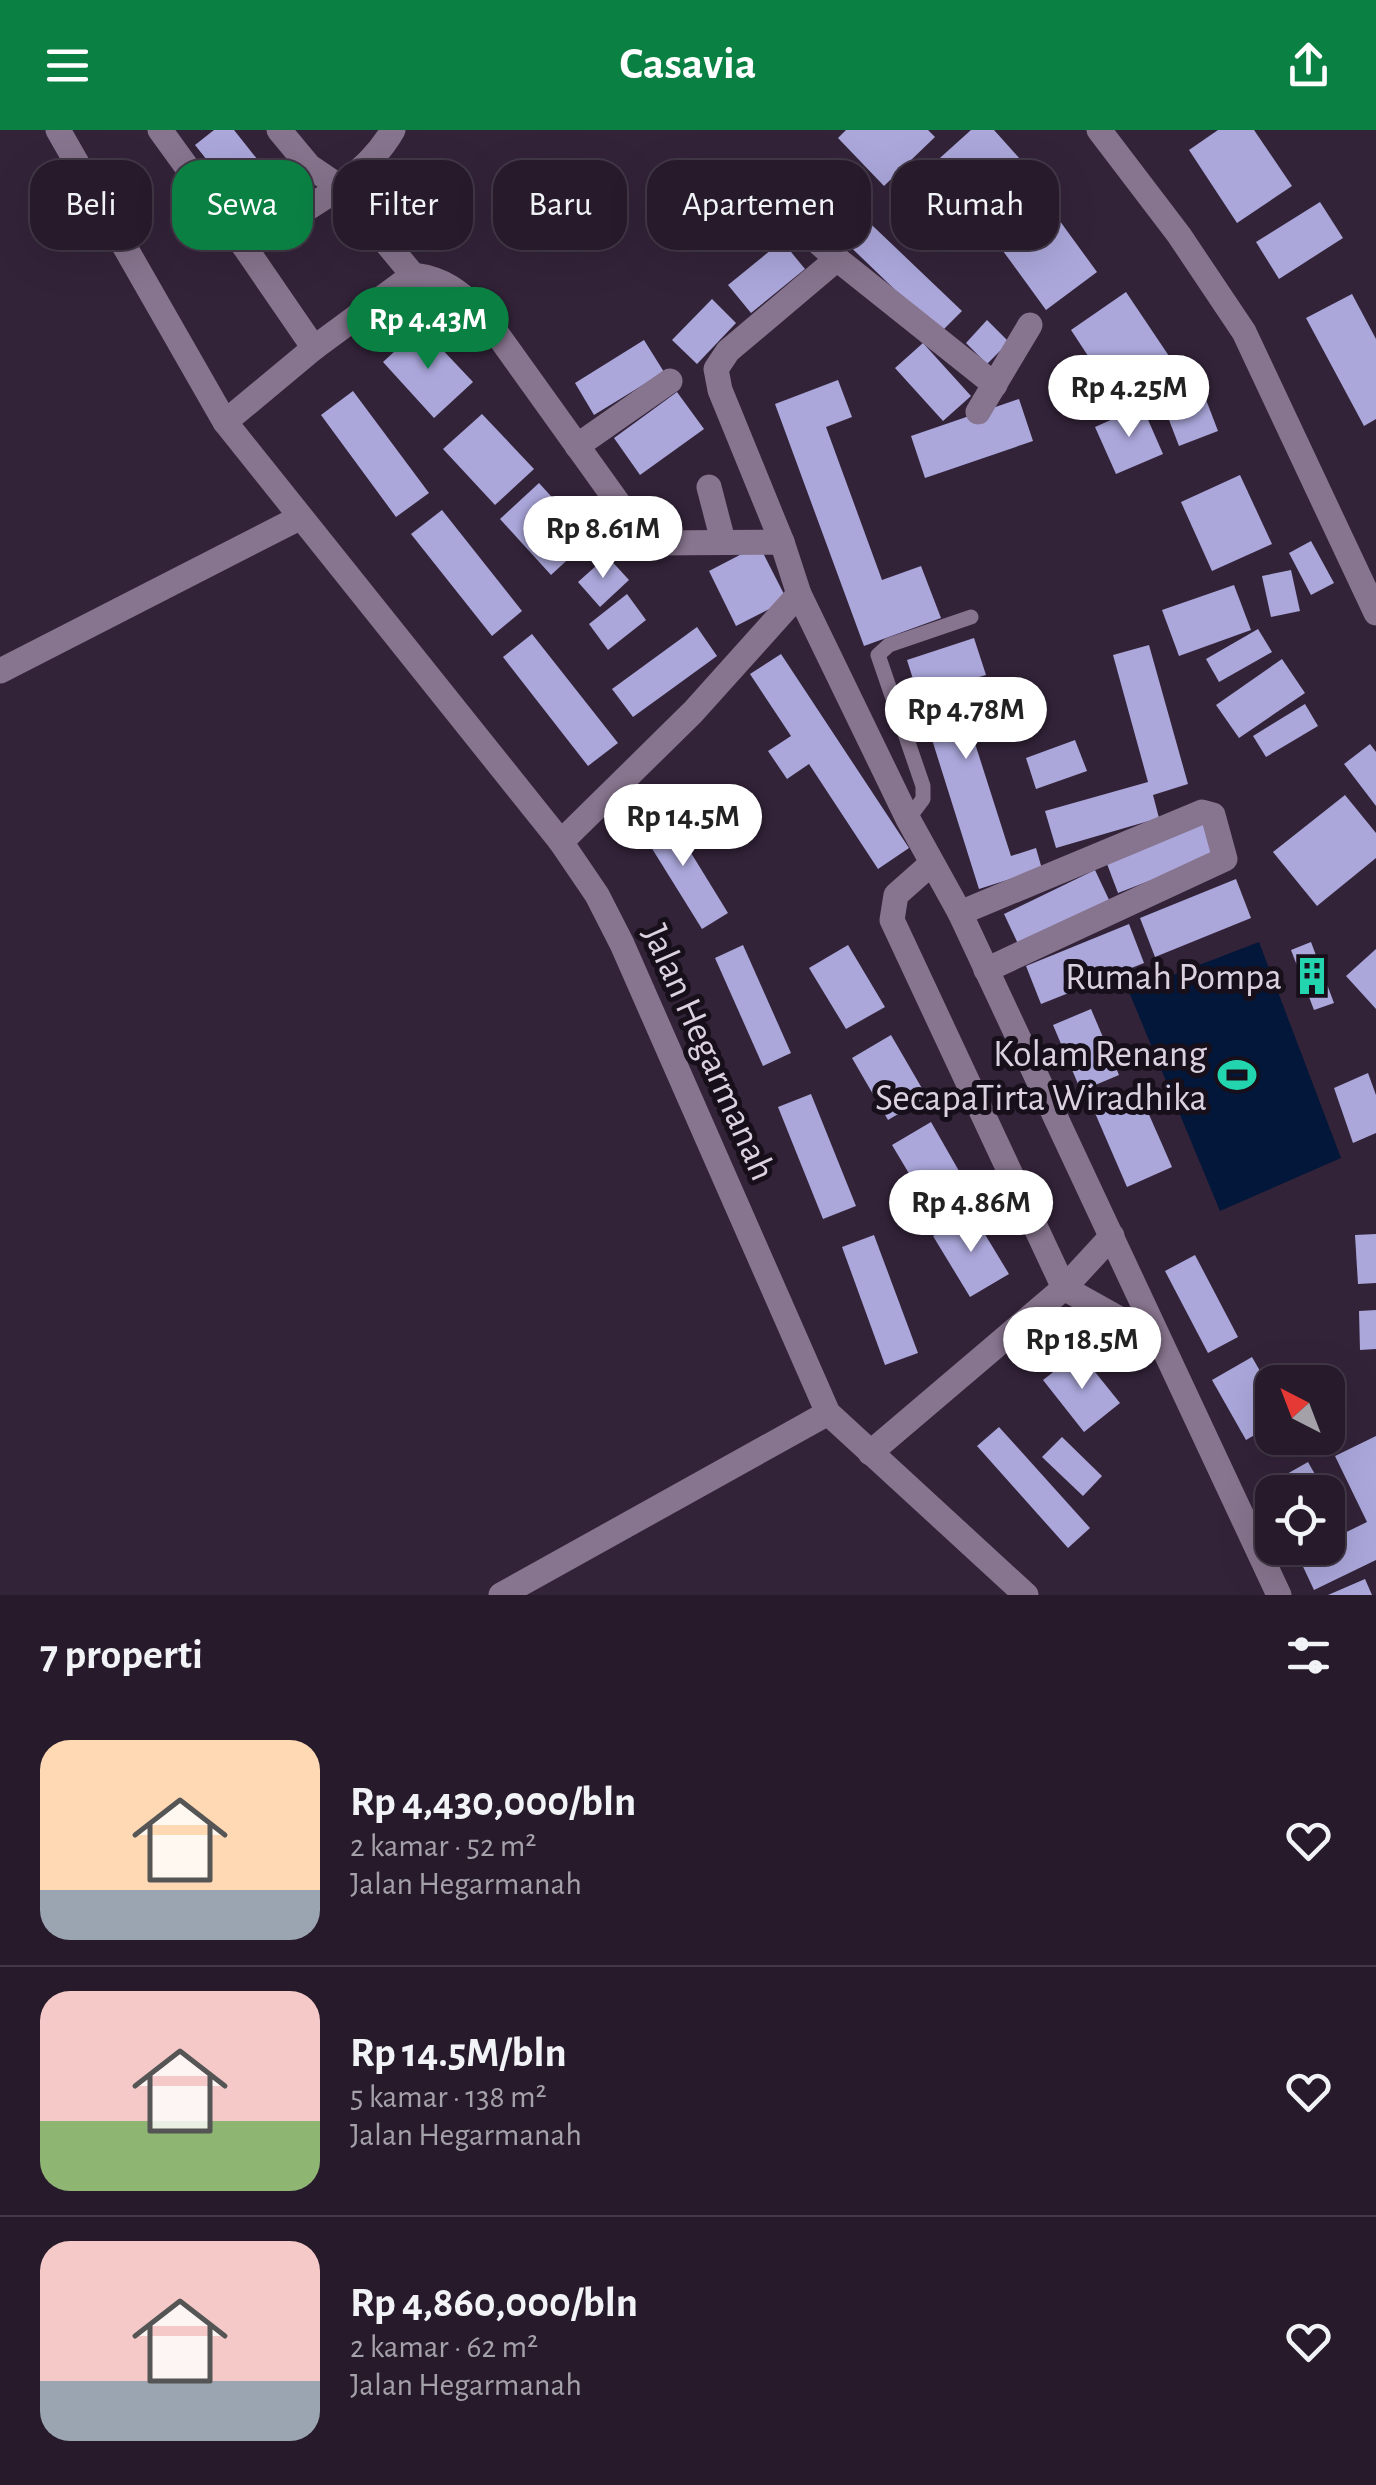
<!DOCTYPE html>
<html lang="id">
<head>
<meta charset="utf-8">
<style>
  :root { --surface:#261a2b; --page:#2e2333; --text:#f1f3f6; --muted:#a4a1a9; --line:#423847; --accent:#0b8043 }
  body { margin:0; font-family:"Alegreya Sans",sans-serif; background:var(--page); color:var(--text); height:100vh; display:flex; flex-direction:column; font-size:38px; white-space:nowrap }
  * { box-sizing:border-box; margin:0 }
  p { font-size:32px; color:var(--muted) }
  .icon { flex:none; width:55px; height:55px; fill:none; stroke:currentColor; stroke-width:2; stroke-linecap:round; stroke-linejoin:round }
  .map { position:relative; height:1465px; overflow:hidden }
  .details { display:flex; flex-direction:column; background:var(--surface); flex:1 }
  .details>* { flex:none }
  .hud { position:absolute; left:30px; top:30px; width:1318px; height:90px; display:flex; gap:20px }
  .needle { width:65px; rotate:318deg }
  .fabs { position:absolute; left:1255px; top:1235px; display:grid; gap:20px }
  .fabs a { display:grid; place-items:center; width:90px; height:90px; border-radius:20px; background:var(--surface); box-shadow:0 10px 40px #0002,0 0 0 2px var(--line); font-size:50px }
  .price { position:absolute; translate:-50% -85px; padding:0 22px; border-radius:35px; background:#fff; color:#222; font-size:32px; line-height:65px; filter:drop-shadow(0 2px 5px #0008) }
  .price::after { content:''; position:absolute; left:50%; top:60px; width:30px; height:22px; margin-left:-15px; background:inherit; clip-path:polygon(0 0,100% 0,50% 100%) }
  .price.selected { background:var(--accent); color:#fff }
  ul { padding:0; list-style:none }
  li { display:flex; align-items:center; gap:30px; height:250px; padding:0 40px }
  li+li { border-top:2px solid var(--line) }
  li span { display:grid; place-items:center; flex:none; width:280px; height:200px; border-radius:30px; color:#555 }
  li>.icon { margin-inline-start:auto }
  span .icon { width:120px; height:120px; fill:#fffc; stroke-width:1 }
  li b { font-size:42px }
  h2 { display:flex; justify-content:space-between; align-items:center; height:120px; padding:0 40px; font-size:42px }
  .pill { padding:0 35px; border-radius:30px; background:var(--surface); box-shadow:0 10px 40px #0002,0 0 0 2px var(--line); font-size:35px; line-height:90px }
  .pill.selected { background:var(--accent); color:#fff }
  header { display:flex; justify-content:space-between; align-items:center; height:130px; padding:0 40px; background:var(--accent); color:#fff; font-size:45px; font-weight:700 }
  .map>svg:first-child { display:block }
  .water { fill:#02173a }
  .building { fill:#aba7db }
  .lines { fill:none; stroke-linecap:round; stroke-linejoin:round }
  .service { stroke:#87748e; stroke-width:15 }
  .minor { stroke:#87748e; stroke-width:25 }
  .labels { text-anchor:middle; stroke-width:10; stroke-linejoin:round; paint-order:stroke }
  .poi-label { font-size:38px; fill:#dbd1df; stroke:#17101a; text-anchor:end }
  .street-label { font-size:38px; fill:#dbd1df; stroke:#17101a }
</style>
</head>
<body>
<header><svg class="icon" aria-label="menu" viewBox="0 0 24 24"><path d="M4 6h16M4 12h16M4 18h16"/></svg>Casavia<svg class="icon" aria-label="share" viewBox="0 0 24 24"><path d="M12 15V3M7 8l5-5 5 5M5 13v7h14v-7"/></svg></header>
<div class="map">
<svg width="1376" height="1465" viewBox="0 0 1376 1465">
  <rect width="100%" height="100%" fill="#332339"/>
  <polygon class="water" points="1259,812 1341,1028 1220,1081 1129,862"/>
  <g class="building">
    <polygon points="214,0 234,0 277,54 246,79 195,15"/>
    <polygon points="846,0 928,0 935,7 884,56 838,8"/>
    <polygon points="971,0 994,0 1030,40 957,106 911,54"/>
    <polygon points="1218,0 1254,0 1292,56 1237,93 1189,20"/>
    <polygon points="831,56 962,181 940,203 810,78"/>
    <polygon points="1320,72 1343,108 1279,149 1256,112"/>
    <polygon points="1054,83 1097,142 1046,180 1003,121"/>
    <polygon points="782,111 805,139 751,183 728,155"/>
    <polygon points="1126,162 1173,232 1117,270 1071,200"/>
    <polygon points="1352,164 1376,209 1376,289 1364,296 1306,188"/>
    <polygon points="712,169 736,193 697,234 672,210"/>
    <polygon points="987,190 1009,212 987,234 966,213"/>
    <polygon points="421,197 473,252 434,288 383,232"/>
    <polygon points="644,210 664,242 594,285 575,253"/>
    <polygon points="923,213 971,266 943,291 895,238"/>
    <polygon points="838,250 852,287 826,297 882,450 921,436 941,488 864,516 775,274"/>
    <polygon points="1200,254 1218,301 1179,316 1161,269"/>
    <polygon points="353,261 429,363 396,387 321,285"/>
    <polygon points="677,262 704,299 640,345 614,308"/>
    <polygon points="1019,269 1033,311 925,348 911,306"/>
    <polygon points="1142,276 1163,324 1116,344 1095,297"/>
    <polygon points="482,284 534,339 495,375 443,319"/>
    <polygon points="1240,345 1272,414 1212,441 1181,372"/>
    <polygon points="539,353 590,409 551,445 500,389"/>
    <polygon points="442,380 522,481 492,506 411,404"/>
    <polygon points="1311,411 1334,453 1311,465 1289,423"/>
    <polygon points="759,415 787,470 736,496 709,441"/>
    <polygon points="607,426 629,450 600,477 578,452"/>
    <polygon points="1291,440 1300,481 1271,487 1262,446"/>
    <polygon points="1234,455 1251,500 1179,526 1162,480"/>
    <polygon points="627,464 646,490 608,520 589,494"/>
    <polygon points="697,497 717,526 633,587 612,559"/>
    <polygon points="1258,499 1272,522 1219,552 1206,529"/>
    <polygon points="532,504 618,613 588,636 503,527"/>
    <polygon points="974,508 986,545 956,554 1011,726 1036,718 1042,739 979,759 907,530"/>
    <polygon points="1149,515 1188,654 1153,665 1159,688 1056,718 1045,681 1148,652 1113,525"/>
    <polygon points="781,524 909,718 878,739 809,634 787,649 768,621 791,606 750,544"/>
    <polygon points="1282,529 1305,563 1239,608 1216,575"/>
    <polygon points="1305,574 1318,596 1266,627 1253,606"/>
    <polygon points="1075,610 1087,641 1036,659 1026,628"/>
    <polygon points="1370,614 1376,622 1376,676 1344,634"/>
    <polygon points="1345,665 1376,703 1376,728 1317,776 1273,722"/>
    <polygon points="664,679 728,783 702,799 638,696"/>
    <polygon points="1202,688 1216,725 1118,763 1104,726"/>
    <polygon points="1095,740 1111,774 1020,818 1004,784"/>
    <polygon points="1236,749 1251,788 1155,827 1140,788"/>
    <polygon points="1129,794 1144,833 1041,874 1026,836"/>
    <polygon points="1311,812 1334,873 1314,880 1291,820"/>
    <polygon points="743,815 791,923 763,936 715,828"/>
    <polygon points="848,815 885,877 846,899 809,838"/>
    <polygon points="1376,819 1376,879 1346,846"/>
    <polygon points="1091,879 1119,945 1081,961 1053,895"/>
    <polygon points="891,905 927,967 888,990 852,928"/>
    <polygon points="1368,943 1376,965 1376,1003 1353,1013 1334,958"/>
    <polygon points="811,964 856,1076 823,1089 778,977"/>
    <polygon points="1140,964 1172,1037 1127,1057 1095,983"/>
    <polygon points="931,992 967,1055 929,1077 892,1015"/>
    <polygon points="972,1083 1009,1144 970,1167 933,1106"/>
    <polygon points="1376,1104 1376,1153 1358,1154 1355,1105"/>
    <polygon points="874,1105 918,1223 885,1235 842,1117"/>
    <polygon points="1195,1125 1238,1207 1208,1223 1165,1141"/>
    <polygon points="1376,1180 1376,1219 1360,1220 1359,1181"/>
    <polygon points="1079,1222 1120,1273 1084,1302 1043,1250"/>
    <polygon points="1252,1227 1272,1262 1272,1295 1246,1310 1212,1250"/>
    <polygon points="999,1297 1090,1398 1068,1418 977,1316"/>
    <polygon points="1376,1306 1376,1430 1314,1460 1298,1426 1314,1418 1328,1418 1328,1411 1367,1392 1335,1326"/>
    <polygon points="1062,1307 1102,1346 1083,1366 1042,1327"/>
    <polygon points="1308,1332 1325,1362 1276,1362 1271,1353"/>
    <polygon points="1365,1449 1372,1465 1328,1465"/>
  </g>
  <g class="lines">
    <polyline class="service" points="908,689 923,669 923,656 878,525 889,515 971,487"/>
    <g class="minor">
      <polyline points="58,0 225,292 561,712 597,765 622,814 828,1283 1026,1465"/>
      <polyline points="160,0 244,116"/>
      <polyline points="279,0 309,36 340,57 413,145"/>
      <polyline points="1099,0 1179,105 1244,202 1376,483"/>
      <polyline points="794,91 837,129"/>
      <path d="M 314,218 L 244,116 C 296,84 362,54 393,0"/>
      <polyline points="978,282 1030,195"/>
      <path d="M 225,292 L 314,218 L 413,145 C 445,149 459,162 482,183 L 639,402 L 652,413 L 782,412 L 799,464 L 908,689 L 960,783 L 1279,1465"/>
      <polyline points="577,316 670,251"/>
      <polyline points="709,357 723,411"/>
      <polyline points="782,412 720,260 716,239 728,221 837,129 995,255"/>
      <polyline points="0,541 299,388"/>
      <polyline points="561,712 693,582 799,464"/>
      <polyline points="931,734 896,765 892,790 1064,1158 1112,1106"/>
      <polyline points="960,783 1202,682 1213,685 1225,729 986,840"/>
      <polyline points="870,1323 1064,1158 1159,1211"/>
      <polyline points="501,1465 828,1283"/>
    </g>
  </g>
  <defs>
    <g id="building-bare" transform="scale(3)"><path d="M-4-6H4V6H1V3H-1V6H-4ZM-2.5-4.3h1.7v1.8h-1.7ZM.8-4.3h1.7v1.8H.8ZM-2.5-1h1.7V.8h-1.7ZM.8-1h1.7V.8H.8Z" fill="#23d5af" stroke="#17101a" stroke-width="2.5" paint-order="stroke"/></g>
    <g id="stadium-bare" transform="scale(3)"><path d="M0-5a6.5 5 0 1 0 0 10a6.5 5 0 1 0 0-10ZM-3.5-1.8h7v3.6h-7Z" fill="#23d5af" stroke="#17101a" stroke-width="2.5" paint-order="stroke"/></g>
  </defs>
  <g fill-rule="evenodd">
    <use href="#building-bare" x="1312" y="846"/>
    <use href="#stadium-bare" x="1237" y="945"/>
  </g>
  <g class="labels">
    <g class="poi-label">
      <text x="1282" y="859">Rumah Pompa</text>
      <text x="1207" y="936">Kolam Renang<tspan x="1207" dy="44">SecapaTirta Wiradhika</tspan></text>
    </g>
    <g class="street-label">
      <text transform="translate(710 922) rotate(66)" y="13">Jalan Hegarmanah</text>
    </g>
  </g>
</svg>
<div class="fabs">
<a><svg class="needle" viewBox="-14 -14 28 28"><path d="M0-13l5 13h-10z" fill="#e53935"/><path d="M0 13l5-13h-10z" fill="#a4a1a9"/></svg></a>
<a><svg class="icon" aria-label="locate" viewBox="0 0 24 24"><circle cx="12" cy="12" r="6"/><path d="M12 2v4M12 18v4M2 12h4M18 12h4"/></svg></a>
</div>
<b class="price selected" style="left:428px;top:242px">Rp 4.43M</b>
<b class="price" style="left:1129px;top:310px">Rp 4.25M</b>
<b class="price" style="left:603px;top:451px">Rp 8.61M</b>
<b class="price" style="left:966px;top:632px">Rp 4.78M</b>
<b class="price" style="left:683px;top:739px">Rp 14.5M</b>
<b class="price" style="left:971px;top:1125px">Rp 4.86M</b>
<b class="price" style="left:1082px;top:1262px">Rp 18.5M</b>
<div class="hud">
<a class="pill">Beli</a>
<a class="pill selected">Sewa</a>
<a class="pill">Filter</a>
<a class="pill">Baru</a>
<a class="pill">Apartemen</a>
<a class="pill">Rumah</a>
</div>
</div>
<section class="details">
<h2>7 properti<svg class="icon" aria-label="filters" viewBox="0 0 24 24"><path d="M4 7h16M4 17h16"/><circle cx="9" cy="7" r="2"/><circle cx="15" cy="17" r="2"/></svg></h2>
<ul>
<li><span style="background:linear-gradient(#ffd9b3 75%,#9aa5b1 0)"><svg class="icon" aria-label="home" viewBox="0 0 24 24"><path d="M3 11l9-7 9 7M6 9v11h12V9"/></svg></span><div><b>Rp 4,430,000/bln</b><p>2 kamar · 52 m²</p><p>Jalan Hegarmanah</p></div><svg class="icon" aria-label="heart" viewBox="0 0 24 24"><path d="M12 20l-8-8c-3-5 5-10 8-4 3-6 11-1 8 4z"/></svg></li>
<li><span style="background:linear-gradient(#f6c9c9 65%,#8fb573 0)"><svg class="icon" aria-label="home" viewBox="0 0 24 24"><path d="M3 11l9-7 9 7M6 9v11h12V9"/></svg></span><div><b>Rp 14.5M/bln</b><p>5 kamar · 138 m²</p><p>Jalan Hegarmanah</p></div><svg class="icon" aria-label="heart" viewBox="0 0 24 24"><path d="M12 20l-8-8c-3-5 5-10 8-4 3-6 11-1 8 4z"/></svg></li>
<li><span style="background:linear-gradient(#f6c9c9 70%,#9aa5b1 0)"><svg class="icon" aria-label="home" viewBox="0 0 24 24"><path d="M3 11l9-7 9 7M6 9v11h12V9"/></svg></span><div><b>Rp 4,860,000/bln</b><p>2 kamar · 62 m²</p><p>Jalan Hegarmanah</p></div><svg class="icon" aria-label="heart" viewBox="0 0 24 24"><path d="M12 20l-8-8c-3-5 5-10 8-4 3-6 11-1 8 4z"/></svg></li>
</ul>
</section>
</body>
</html>
